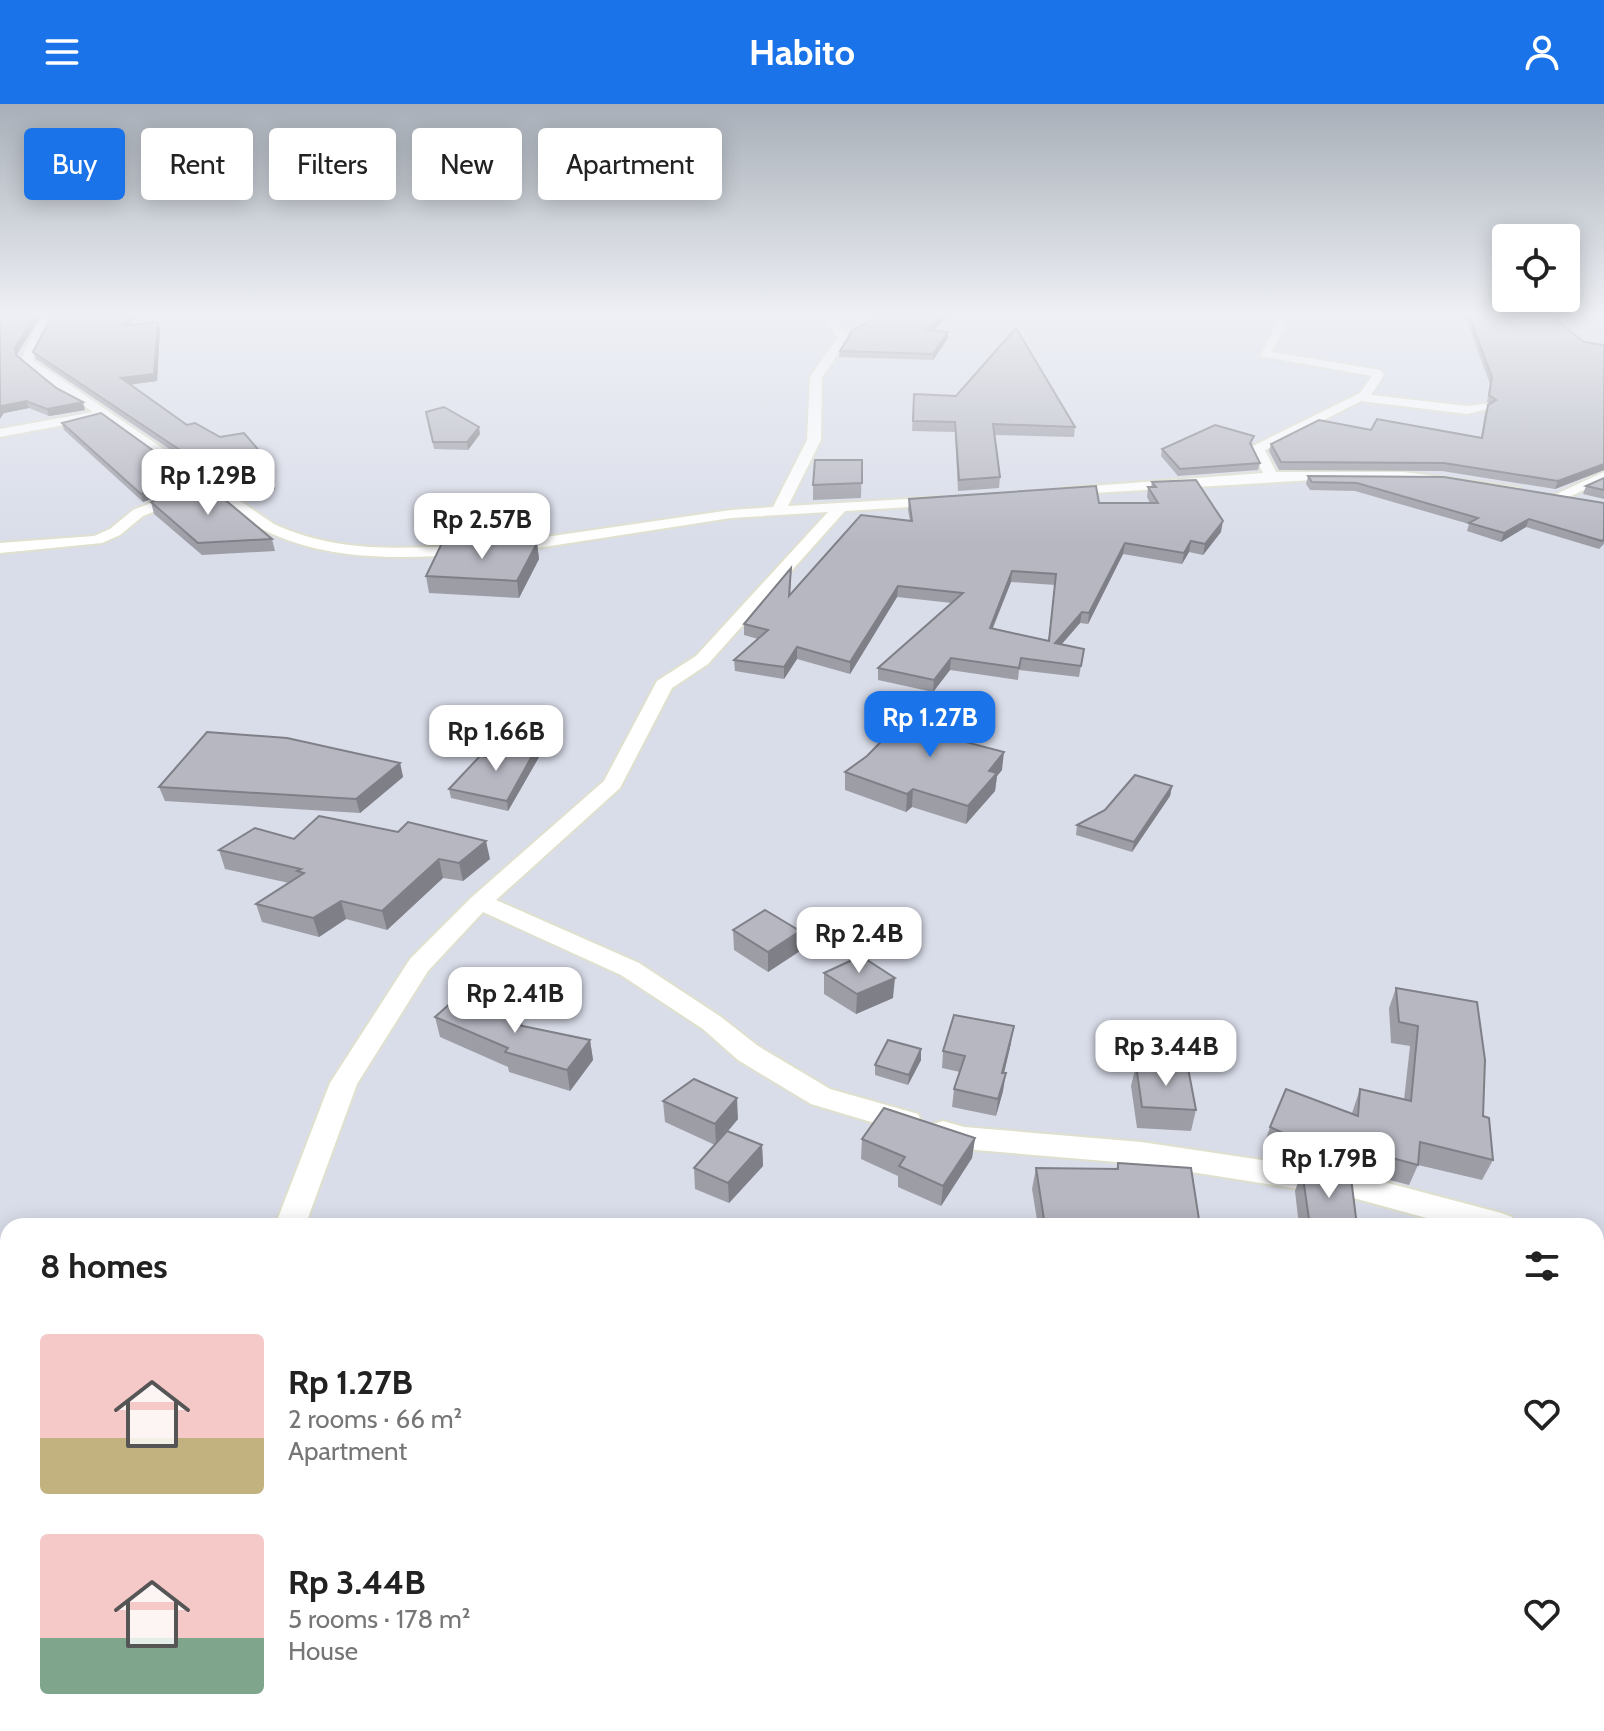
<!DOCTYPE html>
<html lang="en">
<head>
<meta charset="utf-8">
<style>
  :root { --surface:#fff; --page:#f6f6f6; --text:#222; --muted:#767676; --accent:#1a73e8 }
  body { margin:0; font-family:Cabin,sans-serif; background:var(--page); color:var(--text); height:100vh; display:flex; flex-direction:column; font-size:30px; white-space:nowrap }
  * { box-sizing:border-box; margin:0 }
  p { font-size:26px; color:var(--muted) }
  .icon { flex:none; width:44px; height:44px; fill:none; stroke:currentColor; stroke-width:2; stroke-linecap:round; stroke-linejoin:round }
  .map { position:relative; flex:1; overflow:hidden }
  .panel { position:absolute; left:0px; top:1114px; width:1604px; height:514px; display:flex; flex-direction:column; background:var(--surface); border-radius:24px 24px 0 0; box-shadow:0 4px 20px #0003 }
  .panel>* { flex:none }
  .banner { position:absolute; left:24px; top:24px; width:800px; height:72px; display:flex; gap:16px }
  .buttons { position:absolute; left:1492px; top:120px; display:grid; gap:16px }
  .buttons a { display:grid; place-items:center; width:88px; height:88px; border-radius:8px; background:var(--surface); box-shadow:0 4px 20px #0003; font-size:40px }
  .price { position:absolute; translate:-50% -68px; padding:0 18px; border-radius:16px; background:#fff; color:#222; font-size:26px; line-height:52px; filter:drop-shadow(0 2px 4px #0008) }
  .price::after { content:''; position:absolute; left:50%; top:48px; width:24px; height:18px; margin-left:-12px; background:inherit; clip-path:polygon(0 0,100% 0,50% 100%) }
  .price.current { background:var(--accent); color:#fff }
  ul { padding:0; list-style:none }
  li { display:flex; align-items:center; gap:24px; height:200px; padding:0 40px }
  li span { display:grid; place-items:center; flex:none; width:224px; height:160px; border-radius:8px; color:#555 }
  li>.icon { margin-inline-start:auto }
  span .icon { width:96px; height:96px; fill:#fffc; stroke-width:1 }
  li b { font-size:34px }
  h2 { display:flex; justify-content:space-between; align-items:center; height:96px; padding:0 40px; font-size:34px }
  .tag { padding:0 28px; border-radius:8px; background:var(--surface); box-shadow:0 4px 20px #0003; font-size:28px; line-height:72px }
  .tag.current { background:var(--accent); color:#fff }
  header { display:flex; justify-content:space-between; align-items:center; height:104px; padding:0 40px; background:var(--accent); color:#fff; font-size:36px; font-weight:800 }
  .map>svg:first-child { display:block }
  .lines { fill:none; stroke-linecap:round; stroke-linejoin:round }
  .street-casing { stroke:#dfe0ce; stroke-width:4 }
  .street { fill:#fff; fill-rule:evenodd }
  .wall { fill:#9d9da6; fill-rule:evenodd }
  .shaded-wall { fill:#7f8087 }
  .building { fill:#b6b7c1; stroke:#7f8087; stroke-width:2; fill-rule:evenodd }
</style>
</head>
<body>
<header><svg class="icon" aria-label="menu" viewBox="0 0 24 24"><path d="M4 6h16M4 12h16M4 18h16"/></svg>Habito<svg class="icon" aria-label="person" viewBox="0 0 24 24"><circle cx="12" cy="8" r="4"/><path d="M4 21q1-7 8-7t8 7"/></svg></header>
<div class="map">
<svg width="1604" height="1627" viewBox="0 0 1604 1627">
  <rect width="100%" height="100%" fill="#d9dde9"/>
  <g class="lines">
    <g class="street-casing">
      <g id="street">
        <path d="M 44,212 L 54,212 L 45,224 L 33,256 L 274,420 C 337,449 400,445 468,441 L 476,446 L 468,451 C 396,454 330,458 264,426 L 101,314 L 0,333 L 0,325 L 93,308 L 21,257 L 35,223 Z"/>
        <polygon points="826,212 836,212 849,234 822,273 821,336 788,402 941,393 948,397 941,401 845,407 708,560 672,584 620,684 496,796 639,859 721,913 758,942 830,985 918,1010 922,1018 918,1026 908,1029 811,1000 738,956 703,925 621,871 483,808 428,867 357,980 305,1122 275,1122 330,979 410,855 472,793 604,677 657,577 696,552 828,408 731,414 505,449 497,444 505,439 731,406 773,403 807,336 810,273 837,234"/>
        <polygon points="1281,212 1291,212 1271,248 1380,266 1384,271 1371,291 1467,302 1485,300 1491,304 1467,310 1361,297 1265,346 1276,368 1404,368 1515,383 1520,384 1520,390 1404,376 1347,374 1060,391 1060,385 1065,384 1263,369 1251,345 1253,342 1360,289 1372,272 1260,252"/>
        <polygon points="1604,368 1604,377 1562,396 1550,393"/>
        <polygon points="182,387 189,391 187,394 143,412 120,431 102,439 0,449 0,439 94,432 110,425 133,406"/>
        <polygon points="943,1017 964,1023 1141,1038 1350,1069 1501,1109 1512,1113 1516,1122 1456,1122 1350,1093 1141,1060 964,1045 933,1036 929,1028 933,1020"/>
        <polygon points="1596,1135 1604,1137 1604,1163 1596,1161"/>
        <polygon points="216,1620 258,1620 256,1627 214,1627"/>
      </g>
    </g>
    <use href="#street" class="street"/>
  </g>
  <g class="wall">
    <polygon points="52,212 135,212 129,221 158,218 160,225 157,277 130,281 187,321 264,358 249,361 275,385 242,394 36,255 33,248"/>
    <polygon points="878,212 949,212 933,226 948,228 948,234 933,256 839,253 840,247"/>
    <polygon points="1465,212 1551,212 1584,238 1604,241 1604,366 1555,385 1442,367 1279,366 1269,347 1271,340 1371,326 1481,333 1485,309 1488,301 1490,300 1487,298 1490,280"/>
    <polygon points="17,250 18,252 56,284 85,306 49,312 29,304 4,309"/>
    <polygon points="914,290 1075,323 1074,333 995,331 1000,373 999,384 958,387 955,328 912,327"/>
    <polygon points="426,308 480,330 468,346 434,345"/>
    <polygon points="62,319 190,373 193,380 143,398 64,326"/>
    <polygon points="1253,339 1251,342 1260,359 1258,366 1178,372 1161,352 1162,345"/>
    <polygon points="862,356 861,394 813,396 813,381"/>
    <polygon points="1308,372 1604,399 1604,440 1599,445 1526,423 1501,438 1467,427 1469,420 1355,387 1310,386 1306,380"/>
    <polygon points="1604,374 1604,395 1583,390 1586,382"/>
    <path d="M 1152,378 L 1221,428 L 1203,451 L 1189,448 L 1182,460 L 1123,450 L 1088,520 L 1080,519 L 1062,540 L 1084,545 L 1079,573 L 1019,566 L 1018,576 L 950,566 L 933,588 L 878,576 L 878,564 L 952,499 L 897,493 L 850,570 L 797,555 L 784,575 L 735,567 L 734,556 L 758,535 L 744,531 L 744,520 L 791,475 L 790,491 L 910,417 L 908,406 L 909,395 L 1150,399 L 1147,393 L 1148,383 L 1151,383 ZM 1011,478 L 1055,481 L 1048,537 L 993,524 Z"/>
    <polygon points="151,398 272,435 275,447 202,451 154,410"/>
    <polygon points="537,439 539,455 519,494 429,489 426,472"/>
    <polygon points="957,612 956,622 971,625 969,639 1002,666 997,672 995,687 966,720 912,703 906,708 845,686 845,668"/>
    <polygon points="539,653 508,707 451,694 449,685 494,654"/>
    <polygon points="400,659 403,673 360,709 165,697 159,683"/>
    <polygon points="1172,682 1170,692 1132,748 1076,731 1077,721"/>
    <polygon points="294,735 490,755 463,777 443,774 387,826 346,815 319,833 262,818 256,800 289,779 225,765 219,746"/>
    <polygon points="733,826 800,827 800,847 768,868 734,846"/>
    <polygon points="824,869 893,894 856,910 824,890"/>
    <polygon points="1396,884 1483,1012 1493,1056 1482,1076 1418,1061 1409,1081 1351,1066 1292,1057 1263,1044 1270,1023 1352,1009 1360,985 1404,996 1410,942 1391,939 1389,904"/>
    <polygon points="435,913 522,916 523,922 590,936 593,956 570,987 509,968 508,963 440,933"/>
    <polygon points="1011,939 1004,969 1003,987 996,1012 952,1003 954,985 960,968 942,964 943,947"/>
    <polygon points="921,956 908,981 875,971 875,961"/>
    <polygon points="1136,961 1196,1006 1191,1027 1137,1024 1131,982"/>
    <polygon points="663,997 738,1015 728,1027 762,1041 763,1062 729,1099 695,1085 694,1064 715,1041 665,1018"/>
    <polygon points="975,1034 972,1054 941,1102 898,1083 898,1072 861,1055 862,1035"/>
    <polygon points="1118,1059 1200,1122 1038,1122 1032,1085 1036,1064 1116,1065"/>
    <polygon points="1302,1067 1357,1122 1299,1122 1295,1087"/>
  </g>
  <g class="shaded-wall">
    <polygon points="35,212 41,212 17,250 18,258 15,244"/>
    <polygon points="129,212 135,212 124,228 122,222"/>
    <polygon points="943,212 949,212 927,232 927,226"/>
    <polygon points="158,218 160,225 157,277 124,281 121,274"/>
    <polygon points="948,228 948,234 933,256 933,250"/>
    <polygon points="26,297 29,304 4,309 0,315 0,304 2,302"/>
    <polygon points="83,298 85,306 49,312 47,305"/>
    <polygon points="479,323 480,330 468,346 467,338"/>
    <polygon points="262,350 264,358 241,362 239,354"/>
    <polygon points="1604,360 1604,366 1555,385 1558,377"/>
    <polygon points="190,373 193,380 143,398 141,390"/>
    <polygon points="273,377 275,385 242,394 240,386"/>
    <polygon points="1529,415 1526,423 1501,438 1504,429"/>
    <polygon points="1223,417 1221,428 1203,451 1205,440"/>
    <polygon points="1191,437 1189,448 1182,460 1184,449"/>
    <polygon points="537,439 539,455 519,494 517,477"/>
    <polygon points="1125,439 1123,450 1088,520 1089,509"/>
    <polygon points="1012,467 1011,478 988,535 990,524"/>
    <polygon points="898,482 897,493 850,570 850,558"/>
    <polygon points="1082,508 1080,519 1053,550 1055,539"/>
    <polygon points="797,543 797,555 784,575 784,563"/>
    <polygon points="951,554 950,566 933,588 934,576"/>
    <polygon points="957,612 956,630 945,620"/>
    <polygon points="971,625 969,642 954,635"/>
    <polygon points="537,643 539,653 508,707 507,697"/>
    <polygon points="1004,648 1002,666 997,672 995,687 966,720 968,702 989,667"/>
    <polygon points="400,659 403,673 360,709 356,695"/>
    <polygon points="1172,682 1170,692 1132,748 1134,738"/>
    <polygon points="913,685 912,703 906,708 907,690"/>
    <polygon points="486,737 490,755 463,777 459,759"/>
    <polygon points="439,755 443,774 387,826 382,807"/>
    <polygon points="341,797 346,815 319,833 313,814"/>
    <polygon points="800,827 800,847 768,868 768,848"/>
    <polygon points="895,874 893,894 856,910 857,890"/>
    <polygon points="1014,922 1011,939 1000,986 1002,969"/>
    <polygon points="590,936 593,956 570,987 567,966"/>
    <polygon points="921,945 921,956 908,981 909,971"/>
    <polygon points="1006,969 1003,987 996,1012 998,995"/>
    <polygon points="737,994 738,1015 716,1041 715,1020"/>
    <polygon points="975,1034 972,1054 941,1102 943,1082"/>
    <polygon points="762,1041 763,1062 729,1099 728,1079"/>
  </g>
  <g class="building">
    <polygon points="0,212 35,212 15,244 16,251 56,284 83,298 47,305 26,297 2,302 0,304"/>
    <polygon points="52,212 129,212 122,222 158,218 154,270 121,274 187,321 195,319 220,333 244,329 262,350 239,354 273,377 240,386 33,248"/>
    <polygon points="878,212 943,212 927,226 948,228 933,250 840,247 852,227"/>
    <polygon points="1469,212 1551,212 1584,238 1604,241 1604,360 1558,377 1444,359 1281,358 1271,340 1319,316 1371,326 1377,315 1482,334 1488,301 1496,296 1489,291 1492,273"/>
    <polygon points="1016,224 1075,323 993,320 1000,373 959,376 955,318 913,317 914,290 956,292"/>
    <polygon points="444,303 479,323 467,338 433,338 426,308"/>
    <polygon points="101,309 190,373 141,390 62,319"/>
    <polygon points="1215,321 1254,332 1250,339 1260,359 1180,365 1162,345"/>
    <polygon points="815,356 862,356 862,379 813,381"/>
    <polygon points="1308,372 1444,373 1604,399 1604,435 1602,437 1529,415 1504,429 1469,419 1478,414 1357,379 1312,378"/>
    <polygon points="1604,374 1604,386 1586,382"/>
    <path d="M 1196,376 L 1223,417 L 1205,440 L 1191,437 L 1184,449 L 1125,439 L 1089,509 L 1082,508 L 1055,539 L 1084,545 L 1081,562 L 1021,554 L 1019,564 L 951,554 L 934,576 L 878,564 L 963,489 L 898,482 L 850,558 L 797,543 L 784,563 L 734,556 L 768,526 L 744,520 L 791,464 L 789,492 L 861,411 L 912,417 L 909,395 L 1096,382 L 1099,399 L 1158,399 L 1148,383 L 1156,383 L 1152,378 ZM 1012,467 L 1056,470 L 1049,537 L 990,524 Z"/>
    <polygon points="205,379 272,435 198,439 151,398"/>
    <polygon points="442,439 537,439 517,477 426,472"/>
    <polygon points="917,601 957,612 945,620 971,625 954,635 1004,648 989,667 997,669 968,702 913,685 907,690 845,668 867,652"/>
    <polygon points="207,628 287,634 400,659 356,695 159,683"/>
    <polygon points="504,639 537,643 507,697 449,685 480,652 494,654"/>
    <polygon points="1135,671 1172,682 1134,738 1077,721 1105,706"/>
    <polygon points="319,712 398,728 408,718 486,737 459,759 439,755 382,807 341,797 313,814 256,800 304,769 297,767 301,765 219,746 255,724 294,735"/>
    <polygon points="765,806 800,827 768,848 733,826"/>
    <polygon points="861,852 895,874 857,890 824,869"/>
    <polygon points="1396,884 1477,898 1485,956 1483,1012 1489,1014 1493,1056 1420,1038 1418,1061 1359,1045 1300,1037 1270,1023 1286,985 1358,1012 1360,985 1411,997 1418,922 1399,918"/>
    <polygon points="454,896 522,916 518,921 590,936 567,966 505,948 508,944 435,913"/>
    <polygon points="954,911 1014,922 1002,969 1006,969 998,995 954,985 965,952 943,947"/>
    <polygon points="888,936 921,945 909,971 875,961"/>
    <polygon points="1136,961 1188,964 1196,1006 1142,1003"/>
    <polygon points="694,975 737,994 715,1020 663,997"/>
    <polygon points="884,1004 975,1034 943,1082 899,1062 905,1053 862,1035"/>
    <polygon points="727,1027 762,1041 728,1079 694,1064"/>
    <polygon points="1118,1059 1191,1064 1200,1122 1045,1122 1036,1064 1118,1065"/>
    <polygon points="1302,1067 1351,1074 1357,1122 1310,1122"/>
  </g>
  <linearGradient id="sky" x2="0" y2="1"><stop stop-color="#a8afb8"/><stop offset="0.48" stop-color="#eef0f5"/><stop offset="1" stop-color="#eef0f5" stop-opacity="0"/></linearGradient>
  <rect width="1604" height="439" fill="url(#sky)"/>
</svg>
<div class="buttons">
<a><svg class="icon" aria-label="locate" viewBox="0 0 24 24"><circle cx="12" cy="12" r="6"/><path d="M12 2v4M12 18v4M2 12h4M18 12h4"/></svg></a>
</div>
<b class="price" style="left:208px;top:413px">Rp 1.29B</b>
<b class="price" style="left:482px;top:457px">Rp 2.57B</b>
<b class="price current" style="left:930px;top:655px">Rp 1.27B</b>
<b class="price" style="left:496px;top:669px">Rp 1.66B</b>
<b class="price" style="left:859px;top:871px">Rp 2.4B</b>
<b class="price" style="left:515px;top:931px">Rp 2.41B</b>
<b class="price" style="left:1166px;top:984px">Rp 3.44B</b>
<b class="price" style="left:1329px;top:1096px">Rp 1.79B</b>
<div class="banner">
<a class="tag current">Buy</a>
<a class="tag">Rent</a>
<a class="tag">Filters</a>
<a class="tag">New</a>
<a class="tag">Apartment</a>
</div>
<section class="panel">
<h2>8 homes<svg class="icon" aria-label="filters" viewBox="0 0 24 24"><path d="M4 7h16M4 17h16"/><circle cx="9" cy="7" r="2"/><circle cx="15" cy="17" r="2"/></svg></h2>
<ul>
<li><span style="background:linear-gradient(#f6c9c9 65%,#c2b280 0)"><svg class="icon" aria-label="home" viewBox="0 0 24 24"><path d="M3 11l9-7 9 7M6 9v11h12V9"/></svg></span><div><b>Rp 1.27B</b><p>2 rooms · 66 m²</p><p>Apartment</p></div><svg class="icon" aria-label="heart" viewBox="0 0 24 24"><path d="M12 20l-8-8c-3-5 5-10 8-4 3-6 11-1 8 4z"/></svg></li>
<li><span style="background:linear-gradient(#f6c9c9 65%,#7fa58c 0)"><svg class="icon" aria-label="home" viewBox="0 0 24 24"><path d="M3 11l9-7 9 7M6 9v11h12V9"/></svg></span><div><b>Rp 3.44B</b><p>5 rooms · 178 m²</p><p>House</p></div><svg class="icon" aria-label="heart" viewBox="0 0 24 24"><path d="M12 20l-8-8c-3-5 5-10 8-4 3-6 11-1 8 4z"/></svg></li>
</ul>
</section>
</div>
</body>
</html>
